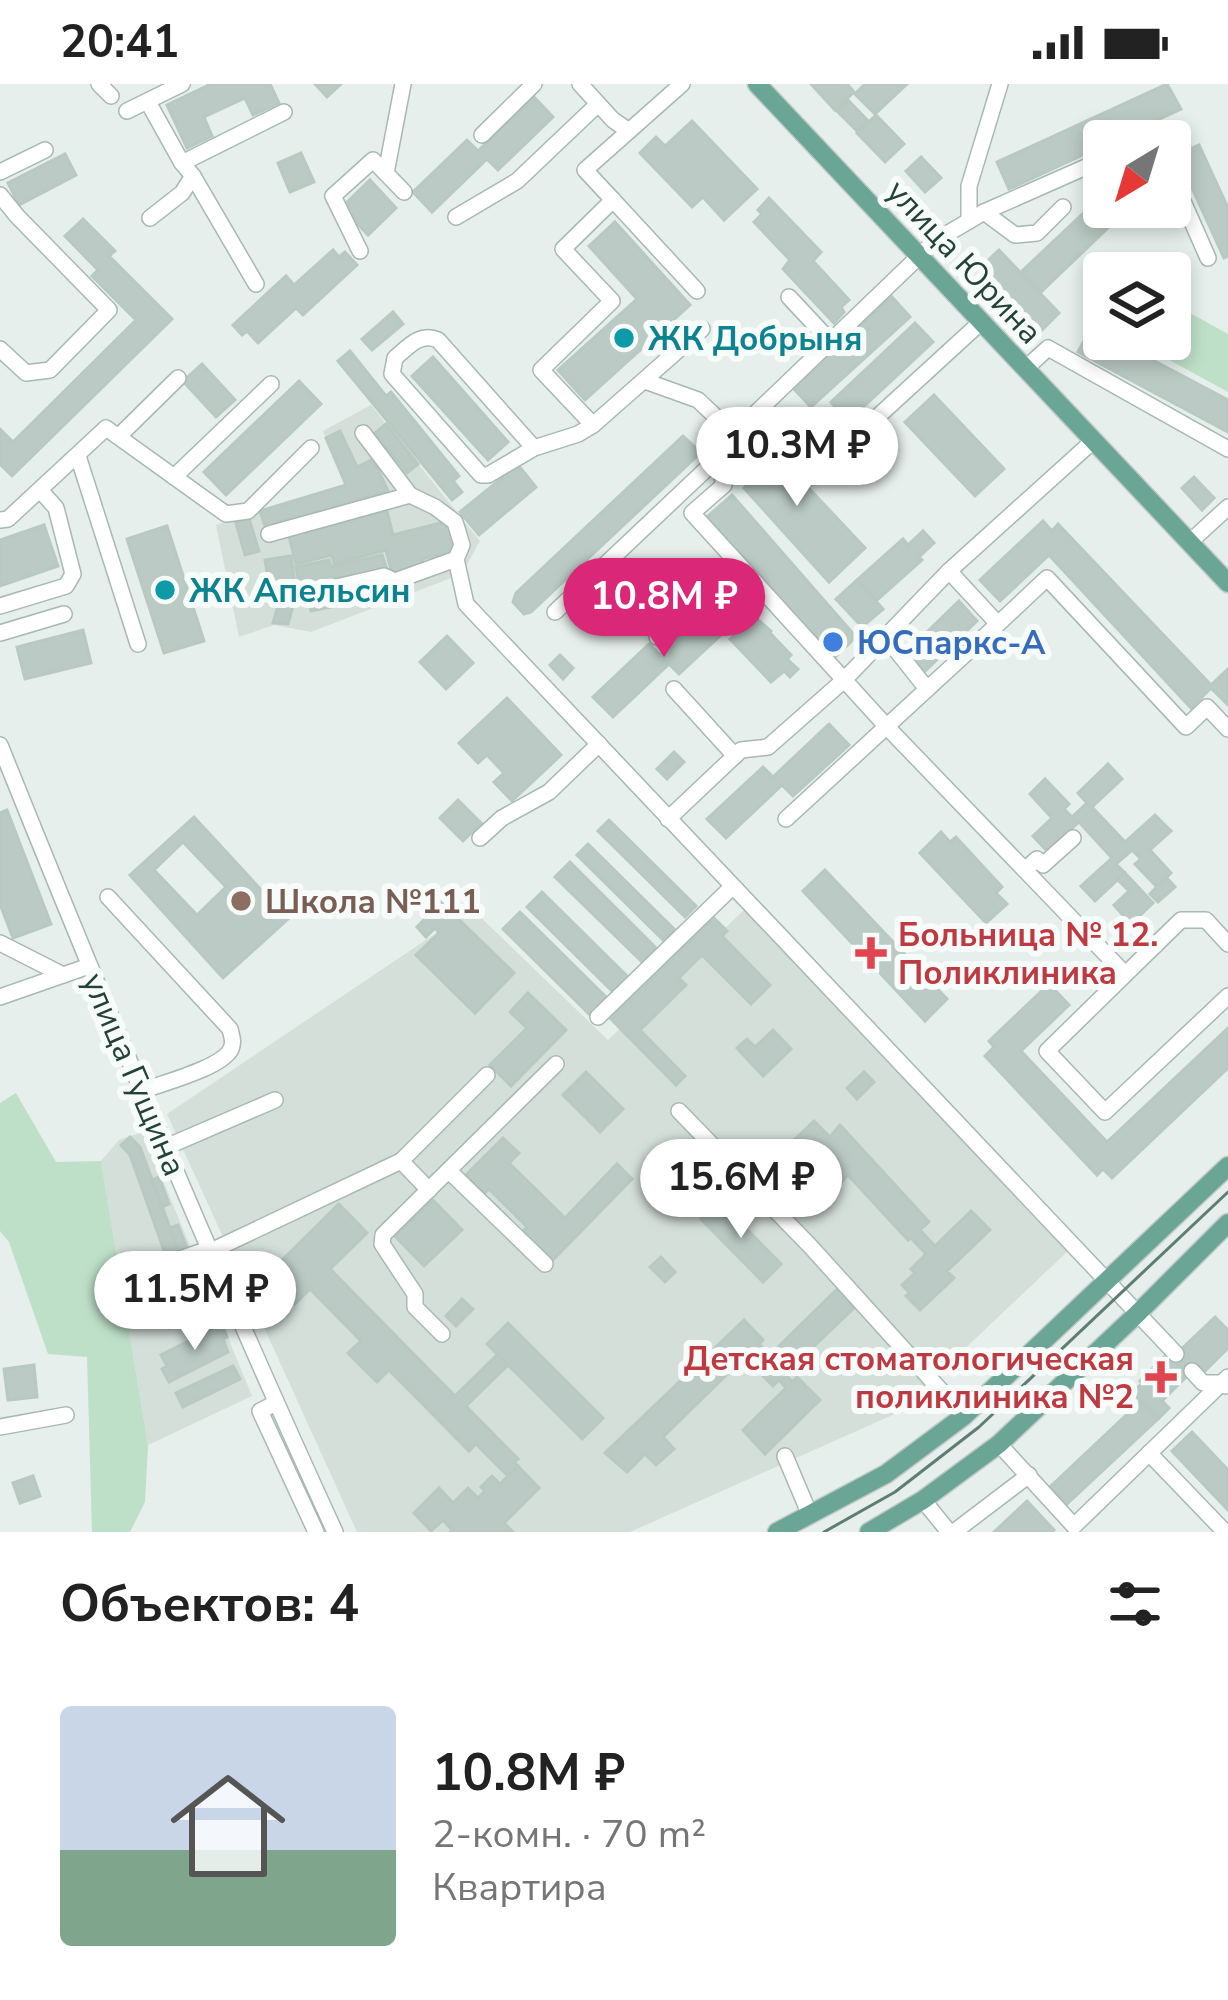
<!DOCTYPE html>
<html lang="ru">
<head>
<meta charset="utf-8">
<style>
  :root { --surface:#fff; --page:#f2f2f2; --text:#222; --muted:#767676; --accent:#db2777 }
  body { margin:0; font-family:"Nunito Sans",sans-serif; background:var(--page); color:var(--text); height:100vh; display:flex; flex-direction:column; font-size:45px; white-space:nowrap }
  * { box-sizing:border-box; margin:0 }
  p { font-size:39px; color:var(--muted) }
  .icon { flex:none; width:66px; height:66px; fill:none; stroke:currentColor; stroke-width:2; stroke-linecap:round; stroke-linejoin:round }
  .map { position:relative; height:1448px; overflow:hidden }
  .sheet { display:flex; flex-direction:column; background:var(--surface); flex:1 }
  .sheet>* { flex:none }
  .needle { width:78px; rotate:218deg }
  .tools { position:absolute; left:1083px; top:36px; display:grid; gap:24px }
  .tools a { display:grid; place-items:center; width:108px; height:108px; border-radius:12px; background:var(--surface); box-shadow:0 6px 18px #0003; font-size:60px }
  .price { position:absolute; translate:-50% -102px; padding:0 27px; border-radius:42px; background:#fff; color:#222; font-size:39px; line-height:78px; filter:drop-shadow(0 3px 6px #0008) }
  .price::after { content:''; position:absolute; left:50%; top:72px; width:36px; height:27px; margin-left:-18px; background:inherit; clip-path:polygon(0 0,100% 0,50% 100%) }
  .price.on { background:var(--accent); color:#fff }
  ul { padding:0; list-style:none }
  li { display:flex; align-items:center; gap:36px; height:300px; padding:0 60px }
  li span { display:grid; place-items:center; flex:none; width:336px; height:240px; border-radius:12px; color:#555 }
  li>.icon { margin-inline-start:auto }
  span .icon { width:144px; height:144px; fill:#fffc; stroke-width:1 }
  li b { font-size:51px }
  h2 { display:flex; justify-content:space-between; align-items:center; height:144px; padding:0 60px; font-size:51px }
  .status { display:flex; justify-content:space-between; align-items:center; height:84px; padding:0 60px; background:var(--surface); direction:ltr }
  .status svg { height:33px; fill:currentColor }
  .map>svg:first-child { display:block }
  .built { fill:#d4dfda }
  .green { fill:#bfe0c8 }
  .building { fill:#bbcac4; stroke:#b8c9c2; stroke-width:3; fill-rule:evenodd }
  .lines { fill:none; stroke-linecap:round; stroke-linejoin:round }
  .minor-casing { stroke:#a8b8b2; stroke-width:18 }
  .major-casing { stroke:#c2cac8; stroke-width:21 }
  .minor { stroke:#fff; stroke-width:15 }
  .major { stroke:#6aa596; stroke-width:18 }
  .tram { stroke:#5f7d75; stroke-width:3 }
  .culture-dot { fill:#0f9aa8; stroke:#f7fbf9; stroke-width:4.5 }
  .shop-dot { fill:#3f7fe0; stroke:#f7fbf9; stroke-width:4.5 }
  .education-dot { fill:#8d6e63; stroke:#f7fbf9; stroke-width:4.5 }
  .health-dot { fill:#e0444e; stroke:#f7fbf9; stroke-width:4.5 }
  .labels { text-anchor:middle; stroke-width:12; stroke-linejoin:round; paint-order:stroke }
  .street-label { font-size:33px; fill:#24423a; stroke:#f7fbf9 }
  .culture-label { font-size:33px; font-weight:bold; fill:#0d838f; stroke:#f7fbf9; text-anchor:start }
  .shop-label { font-size:33px; font-weight:bold; fill:#366cbe; stroke:#f7fbf9; text-anchor:start }
  .education-label { font-size:33px; font-weight:bold; fill:#785e54; stroke:#f7fbf9; text-anchor:start }
  .health-label { font-size:33px; font-weight:bold; fill:#be3a42; stroke:#f7fbf9; text-anchor:start }
</style>
</head>
<body>
<div class="status"><b>20:41</b><svg viewBox="0 0 49 12"><path d="M0 12V9h3v3zM5 12V6h3v6zM10 12V3h3v9zM15 12V0h3v12zM26 1h20v11H26zM47 4h2v5h-2z"/></svg></div>
<div class="map">
<svg width="1228" height="1448" viewBox="0 0 1228 1448">
  <rect width="100%" height="100%" fill="#e6efeb"/>
  <g class="built">
    <polygon points="371,321 480,457 466,482 451,494 311,548 274,541 239,553 216,441 345,401 323,347"/>
    <polygon points="472,825 608,956 744,826 1069,1166 897,1329 630,1448 357,1448 167,1030"/>
    <polygon points="143,1048 252,1312 148,1361 101,1077 119,1056"/>
  </g>
  <g class="green">
    <polygon points="1170,218 1228,250 1228,308 1131,255 1170,255"/>
    <polygon points="16,1009 56,1078 101,1077 148,1361 145,1418 130,1448 92,1448 87,1273 48,1270 9,1158 0,1147 0,1019"/>
  </g>
  <g class="building">
    <polygon points="211,0 270,0 279,19 253,31 245,14 204,33 212,52 187,64 167,21"/>
    <polygon points="315,0 341,0 327,13"/>
    <polygon points="811,0 847,0 854,8 835,26"/>
    <polygon points="865,0 907,0 875,30 855,10"/>
    <polygon points="1167,0 1181,25 1112,57 1104,57 1104,61 1009,105 997,78"/>
    <polygon points="534,13 553,33 498,86 487,75 432,128 413,108 467,56 478,67"/>
    <polygon points="848,16 868,37 857,47 837,27"/>
    <polygon points="876,31 904,60 885,78 857,49"/>
    <polygon points="692,37 757,105 724,136 703,113 692,123 640,69 656,53 665,62"/>
    <polygon points="1199,61 1228,124 1228,172 1224,174 1177,71"/>
    <polygon points="301,69 314,98 290,108 278,79"/>
    <polygon points="65,70 76,91 19,121 8,99"/>
    <polygon points="921,73 941,94 925,108 906,87"/>
    <polygon points="370,96 396,124 368,151 342,123"/>
    <polygon points="769,114 821,168 813,177 849,216 841,223 844,228 834,239 783,185 790,176 754,138 762,130 758,126"/>
    <polygon points="1093,120 1112,140 1041,208 1021,188"/>
    <polygon points="83,135 115,167 109,172 172,235 12,392 0,380 0,345 13,358 136,236 92,192 98,186 65,152"/>
    <polygon points="615,138 690,221 585,316 558,286 637,215 589,162"/>
    <polygon points="333,166 339,173 345,168 357,181 303,231 296,224 258,259 247,247 242,251 233,241 286,192 294,201"/>
    <polygon points="999,166 1059,229 1039,249 979,185"/>
    <polygon points="892,213 910,233 811,323 793,304"/>
    <polygon points="393,228 403,240 372,266 362,255"/>
    <polygon points="915,239 933,258 848,337 831,318"/>
    <polygon points="1091,244 1104,250 1104,255 1113,255 1228,316 1228,348 1078,268"/>
    <polygon points="350,267 386,312 391,308 459,392 453,397 462,408 452,416 338,277"/>
    <polygon points="433,273 508,358 488,376 412,292"/>
    <polygon points="202,280 235,316 216,333 183,297"/>
    <polygon points="299,297 321,320 226,411 204,388"/>
    <polygon points="934,311 1004,385 975,412 905,338"/>
    <polygon points="776,325 829,383 808,403 754,346"/>
    <polygon points="386,340 418,380 407,389 375,349"/>
    <polygon points="754,346 865,464 829,498 744,404 756,393 733,366"/>
    <polygon points="340,347 357,383 373,375 388,407 265,442 260,427 346,401 326,354"/>
    <polygon points="683,352 698,366 696,373 531,528 524,530 513,518 516,509"/>
    <polygon points="518,381 536,403 479,451 460,428"/>
    <polygon points="1194,393 1214,414 1202,426 1182,404"/>
    <polygon points="732,411 856,553 833,575 707,433"/>
    <polygon points="387,427 393,451 448,437 456,466 422,475 424,481 392,489 386,466 334,480 332,471 296,480 289,452"/>
    <polygon points="249,435 259,467 245,471 236,439"/>
    <polygon points="1043,437 1052,447 1058,440 1211,601 1228,585 1228,621 1211,604 1191,624 1049,471 1000,517 980,496"/>
    <polygon points="44,441 58,482 0,502 0,456"/>
    <polygon points="167,442 204,557 164,569 127,455"/>
    <polygon points="923,447 934,459 919,473 922,476 876,517 857,496 903,455 908,461"/>
    <polygon points="382,471 387,486 335,498 334,492 299,500 296,483 329,476 331,483"/>
    <polygon points="291,472 296,507 271,511 265,476"/>
    <polygon points="857,496 883,525 862,543 836,515"/>
    <polygon points="387,497 389,511 311,527 308,513"/>
    <polygon points="296,510 288,540 273,539 281,512"/>
    <polygon points="959,517 977,537 924,588 913,576 929,561 921,554"/>
    <polygon points="715,518 735,538 679,590 669,580 613,633 593,613 649,560 660,571"/>
    <polygon points="755,533 771,547 770,549 791,571 787,575 798,585 790,593 784,587 771,598 730,555"/>
    <polygon points="83,546 91,579 25,595 17,563"/>
    <polygon points="447,552 473,579 446,605 420,578"/>
    <polygon points="560,571 573,584 563,595 550,581"/>
    <polygon points="507,614 561,671 512,717 494,698 504,689 487,671 478,679 459,659"/>
    <polygon points="829,640 849,661 793,712 782,701 726,754 707,735 763,683 773,693"/>
    <polygon points="674,668 684,678 667,695 657,685"/>
    <polygon points="1108,680 1122,695 1092,723 1125,758 1155,731 1171,747 1150,766 1171,789 1157,803 1135,780 1141,775 1132,766 1116,780 1125,789 1095,817 1081,802 1112,774 1079,738 1047,767 1033,752 1052,734 1030,710 1045,695 1069,720 1064,725 1072,733 1087,719 1078,709"/>
    <polygon points="458,716 481,739 463,757 440,734"/>
    <polygon points="7,726 51,840 13,854 0,820 0,729"/>
    <path d="M 194,733 L 288,835 L 223,894 L 130,791 ZM 183,758 L 226,803 L 197,831 L 154,786 Z"/>
    <polygon points="609,736 696,822 685,833 598,747"/>
    <polygon points="941,748 950,758 956,753 1002,803 996,809 1007,820 986,839 920,769"/>
    <polygon points="588,760 674,845 663,856 577,771"/>
    <polygon points="570,778 656,864 642,878 555,793"/>
    <polygon points="825,786 947,915 925,937 803,807"/>
    <polygon points="1125,789 1153,819 1131,840 1114,821 1129,807 1118,796"/>
    <polygon points="1166,793 1175,803 1158,818 1150,810"/>
    <polygon points="542,808 628,893 613,908 527,823"/>
    <polygon points="441,818 514,889 475,929 416,871 439,849 435,844 426,853 417,843"/>
    <polygon points="520,828 607,914 590,931 503,845"/>
    <polygon points="714,834 727,847 722,852 770,901 751,920 702,871 679,894 686,901 640,946 685,992 676,1001 611,935"/>
    <polygon points="1049,900 1069,921 1021,967 1107,1058 1228,944 1228,984 1112,1094 1103,1085 1097,1091 985,972 994,963 989,957"/>
    <polygon points="528,909 566,946 511,1002 490,981 527,944 510,928"/>
    <polygon points="773,946 791,965 763,992 737,964 747,955 755,963"/>
    <polygon points="586,988 623,1025 600,1048 563,1011"/>
    <polygon points="864,988 874,998 857,1015 847,1004"/>
    <polygon points="814,1037 830,1053 840,1041 929,1138 920,1146 935,1162 971,1127 990,1146 947,1187 954,1194 920,1226 906,1212 910,1209 902,1201 915,1189 911,1185 926,1170 911,1154 908,1156 848,1091 834,1105 791,1059"/>
    <polygon points="130,1053 140,1063 179,1168 166,1172 130,1071 121,1061"/>
    <polygon points="503,1054 519,1069 509,1079 565,1134 617,1080 632,1095 553,1176 523,1147 527,1143 489,1105 484,1110 466,1091"/>
    <polygon points="159,1093 169,1120 162,1123 152,1096"/>
    <polygon points="433,1116 462,1146 424,1182 395,1152"/>
    <polygon points="719,1117 781,1180 763,1198 701,1135"/>
    <polygon points="339,1120 367,1149 330,1185 455,1312 498,1270 508,1281 466,1322 518,1375 514,1378 518,1382 508,1392 476,1360 469,1367 389,1286 377,1298 348,1269 361,1257 310,1205 295,1220 266,1192"/>
    <polygon points="178,1141 187,1164 179,1168 170,1144"/>
    <polygon points="189,1173 201,1197 169,1212 157,1187"/>
    <polygon points="661,1173 675,1188 665,1198 650,1183"/>
    <polygon points="836,1206 854,1224 785,1290 792,1298 797,1293 820,1316 765,1370 743,1346 786,1304 779,1296 773,1302 753,1282 761,1274 753,1265 663,1353 674,1365 656,1381 645,1370 627,1388 605,1369 744,1236 763,1256 759,1260 770,1271"/>
    <polygon points="205,1207 217,1230 191,1240 188,1234 170,1244 162,1230"/>
    <polygon points="462,1215 473,1225 456,1242 446,1232"/>
    <polygon points="1215,1233 1228,1246 1228,1264 1202,1290 1188,1290 1172,1274"/>
    <polygon points="508,1239 603,1334 582,1355 487,1260"/>
    <polygon points="222,1240 227,1253 223,1255 228,1268 169,1298 162,1285 167,1282 161,1271"/>
    <polygon points="1166,1271 1187,1292 1162,1317 1169,1324 1158,1335 1133,1309 1142,1299 1140,1297"/>
    <polygon points="34,1281 37,1313 8,1316 4,1285"/>
    <polygon points="233,1282 240,1295 183,1323 176,1309"/>
    <polygon points="1141,1317 1158,1335 1067,1420 1050,1403"/>
    <polygon points="1192,1348 1228,1386 1228,1426 1172,1367"/>
    <polygon points="518,1382 539,1404 504,1439 513,1448 450,1448 452,1446 443,1436 431,1447 414,1429 439,1404 453,1419 468,1404 478,1414 485,1407 481,1403 492,1392 500,1400"/>
    <polygon points="33,1392 40,1412 20,1419 13,1399"/>
    <polygon points="1027,1417 1054,1446 1052,1448 994,1448"/>
  </g>
  <g class="lines">
    <g class="minor-casing">
      <g id="minor">
        <polyline points="99,0 111,12"/>
        <polyline points="580,0 613,36 629,47 682,0"/>
        <polyline points="148,18 182,79 193,92 182,109 150,134"/>
        <polyline points="127,27 182,0"/>
        <polyline points="482,51 534,0"/>
        <polyline points="1145,57 1154,53 1156,57"/>
        <polyline points="182,79 284,28"/>
        <polyline points="0,88 45,66"/>
        <polyline points="1170,88 1208,174"/>
        <polyline points="386,89 403,0"/>
        <polyline points="193,92 256,200"/>
        <polyline points="0,111 17,132 109,226 50,286 26,289 0,265"/>
        <polyline points="613,116 585,86 629,47"/>
        <polyline points="984,128 1015,151 1037,149 1063,123"/>
        <polyline points="456,133 517,97 598,20"/>
        <polyline points="969,137 969,102 1000,0"/>
        <polyline points="360,167 333,112 373,76 404,108"/>
        <polyline points="789,213 831,258"/>
        <polyline points="1025,285 1048,264 1228,365"/>
        <polyline points="645,297 698,316 734,350 935,157 984,128 1104,75"/>
        <polyline points="874,336 981,238"/>
        <polyline points="593,341 541,286 612,217 563,165 613,116 697,207"/>
        <polyline points="363,349 410,411 435,423 455,438 462,461 456,475 466,520 1176,1270"/>
        <polyline points="119,352 178,294"/>
        <path d="M 534,364 L 488,391 L 481,391 L 392,290 L 395,274 C 408,263 420,248 438,256 L 534,364 L 578,350 L 593,341 L 702,245"/>
        <polyline points="78,372 138,560"/>
        <polyline points="718,374 724,401 692,429 888,644 1125,890"/>
        <polyline points="174,393 271,300"/>
        <polyline points="0,436 8,435 106,344 226,430 248,427 311,364"/>
        <polyline points="269,450 410,411"/>
        <polyline points="1190,458 1228,423"/>
        <polyline points="949,487 998,540 1047,494 1186,643 1207,623 1228,645"/>
        <polyline points="306,510 384,492 395,497 456,475"/>
        <polyline points="0,522 66,502 73,490 56,424 40,406"/>
        <polyline points="555,528 718,374 734,350"/>
        <polyline points="0,549 64,530"/>
        <polyline points="885,552 927,605"/>
        <polyline points="657,553 736,478"/>
        <polyline points="674,605 735,672"/>
        <path d="M 0,661 C 106,925 216,1189 335,1448"/>
        <polyline points="668,735 741,666 768,663 843,597 949,487 1093,357"/>
        <polyline points="786,735 998,540"/>
        <polyline points="480,754 502,734 549,708 599,660"/>
        <polyline points="1025,786 1037,775 1043,781 1073,754"/>
        <path d="M 108,813 L 230,945 C 232,954 234,957 231,965 C 222,984 162,999 142,1007"/>
        <polyline points="0,859 63,891"/>
        <polyline points="1228,860 1206,836 1181,836 1047,967 1105,1028 1228,912"/>
        <polyline points="0,913 89,882"/>
        <polyline points="598,933 732,803"/>
        <polyline points="679,1027 811,1163 964,1332"/>
        <polyline points="166,1063 275,1016"/>
        <polyline points="401,1077 429,1106"/>
        <polyline points="449,1087 545,1180"/>
        <polyline points="148,1186 200,1168 211,1167 401,1077 487,991"/>
        <polyline points="442,1250 415,1223 415,1210 382,1160 383,1151 556,980"/>
        <polyline points="1192,1287 1203,1299 1222,1299 1225,1302"/>
        <polyline points="276,1319 260,1327 316,1448"/>
        <polyline points="0,1343 66,1331"/>
        <polyline points="999,1360 1074,1442 1228,1293"/>
        <polyline points="1149,1369 1225,1448"/>
        <polyline points="785,1372 810,1431"/>
        <polyline points="923,1416 949,1448"/>
        <polyline points="954,1448 1029,1391"/>
      </g>
    </g>
    <g class="major-casing">
      <g id="major">
        <polyline points="757,0 1228,499"/>
        <polyline points="777,1448 886,1390 964,1332 1228,1082"/>
        <polyline points="869,1448 923,1416 999,1360 1137,1230 1228,1139"/>
      </g>
    </g>
    <use href="#minor" class="minor"/>
    <use href="#major" class="major"/>
    <polyline class="tram" points="824,1448 895,1408 979,1343 1228,1108"/>
  </g>
  <g class="culture-dot">
    <circle cx="624" cy="254" r="12"/>
    <circle cx="165" cy="506" r="12"/>
  </g>
  <circle class="shop-dot" cx="833" cy="558" r="12"/>
  <circle class="education-dot" cx="241" cy="817" r="12"/>
  <g class="health-dot">
    <path d="M865 851h12v12h12v12h-12v12h-12v-12h-12v-12h12z"/>
    <path d="M1155 1275h12v12h12v12h-12v12h-12v-12h-12v-12h12z"/>
  </g>
  <g class="labels">
    <g class="street-label">
      <text transform="translate(965 177) rotate(47)" y="12">улица Юрина</text>
      <text transform="translate(135 990) rotate(67)" y="12">улица Гущина</text>
    </g>
    <g class="culture-label">
      <text x="648" y="266">ЖК Добрыня</text>
      <text x="189" y="518">ЖК Апельсин</text>
    </g>
    <g class="shop-label">
      <text x="857" y="570">ЮСпаркс-А</text>
    </g>
    <g class="education-label">
      <text x="265" y="829">Школа №111</text>
    </g>
    <g class="health-label">
      <text x="898" y="862">Больница № 12.<tspan x="898" dy="38">Поликлиника</tspan></text>
      <text x="1134" y="1286" text-anchor="end">Детская стоматологическая<tspan x="1134" dy="38">поликлиника №2</tspan></text>
    </g>
  </g>
</svg>
<div class="tools">
<a><svg class="needle" viewBox="-14 -14 28 28"><path d="M0-13l5 13h-10z" fill="#e53935"/><path d="M0 13l5-13h-10z" fill="#767676"/></svg></a>
<a><svg class="icon" aria-label="layers" viewBox="0 0 24 24"><path d="M12 4l9 5-9 5-9-5zM3 14l9 5 9-5"/></svg></a>
</div>
<b class="price" style="left:797px;top:425px">10.3M ₽</b>
<b class="price on" style="left:664px;top:576px">10.8M ₽</b>
<b class="price" style="left:741px;top:1157px">15.6M ₽</b>
<b class="price" style="left:195px;top:1269px">11.5M ₽</b>
</div>
<section class="sheet">
<h2>Объектов: 4<svg class="icon" aria-label="filters" viewBox="0 0 24 24"><path d="M4 7h16M4 17h16"/><circle cx="9" cy="7" r="2"/><circle cx="15" cy="17" r="2"/></svg></h2>
<ul>
<li><span style="background:linear-gradient(#c9d6e8 60%,#7fa58c 0)"><svg class="icon" aria-label="home" viewBox="0 0 24 24"><path d="M3 11l9-7 9 7M6 9v11h12V9"/></svg></span><div><b>10.8M ₽</b><p>2-комн. · 70 m²</p><p>Квартира</p></div></li>
</ul>
</section>
</body>
</html>
